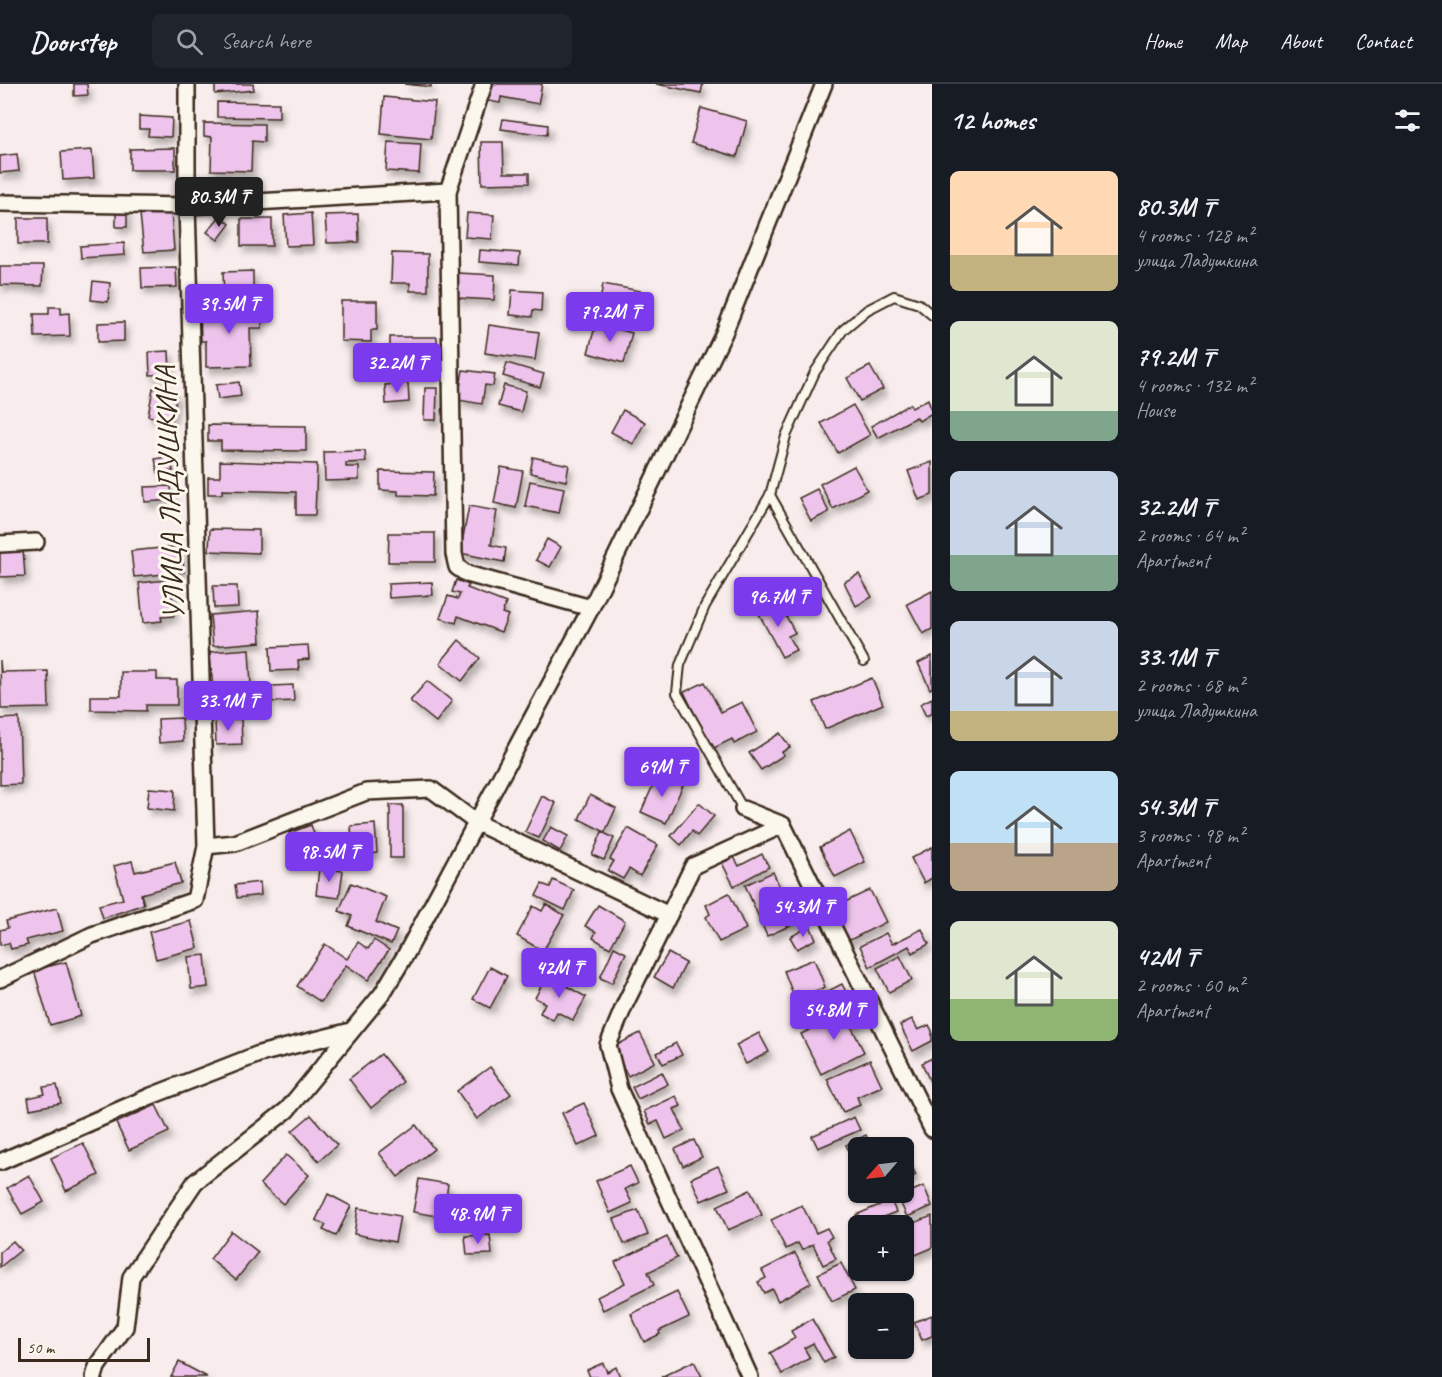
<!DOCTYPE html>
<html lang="en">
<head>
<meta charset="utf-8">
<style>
  :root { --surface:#171b24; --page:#20242c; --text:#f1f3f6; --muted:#9ea1a6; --line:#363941; --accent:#7c3aed }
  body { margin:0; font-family:Caveat,sans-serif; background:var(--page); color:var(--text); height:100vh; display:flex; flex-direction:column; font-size:22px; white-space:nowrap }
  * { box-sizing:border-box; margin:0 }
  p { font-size:20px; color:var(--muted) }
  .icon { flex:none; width:33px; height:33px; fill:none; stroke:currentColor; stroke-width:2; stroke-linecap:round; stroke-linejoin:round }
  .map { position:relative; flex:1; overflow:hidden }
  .sheet { display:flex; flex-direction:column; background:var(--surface); width:510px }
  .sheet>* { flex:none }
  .needle { width:39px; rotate:242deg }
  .controls { position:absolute; left:848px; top:1053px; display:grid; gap:12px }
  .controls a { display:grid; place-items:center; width:66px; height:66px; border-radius:9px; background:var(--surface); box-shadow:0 2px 4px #0004; font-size:30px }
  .scale { position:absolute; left:18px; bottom:15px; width:132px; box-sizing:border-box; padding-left:6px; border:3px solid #3b2a1e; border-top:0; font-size:16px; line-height:21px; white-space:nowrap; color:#3b2a1e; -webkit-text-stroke:4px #fbf7ec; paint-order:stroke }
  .price { position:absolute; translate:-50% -51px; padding:0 14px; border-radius:6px; background:var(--accent); color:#fff; font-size:20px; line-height:39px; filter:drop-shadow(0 2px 3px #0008) }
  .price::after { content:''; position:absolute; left:50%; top:36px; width:18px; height:14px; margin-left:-9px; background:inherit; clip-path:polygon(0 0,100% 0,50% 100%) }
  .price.on { background:#222; color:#fff }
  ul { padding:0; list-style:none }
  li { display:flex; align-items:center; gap:18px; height:150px; padding:0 18px }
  li span { display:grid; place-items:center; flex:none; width:168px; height:120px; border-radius:9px; color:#555 }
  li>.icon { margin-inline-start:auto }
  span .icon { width:72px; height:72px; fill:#fffc; stroke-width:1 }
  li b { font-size:26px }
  h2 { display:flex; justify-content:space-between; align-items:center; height:72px; padding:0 18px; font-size:26px }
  header { display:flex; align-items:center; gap:36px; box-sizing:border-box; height:84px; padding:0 30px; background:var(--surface); border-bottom:2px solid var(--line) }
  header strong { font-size:28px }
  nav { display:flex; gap:33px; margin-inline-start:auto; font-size:21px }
  .search { width:420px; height:54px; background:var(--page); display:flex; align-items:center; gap:15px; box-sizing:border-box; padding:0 21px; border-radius:9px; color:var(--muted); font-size:22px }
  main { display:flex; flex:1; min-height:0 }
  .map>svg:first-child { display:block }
  .building { fill:#eec4ec; stroke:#3b2a1e; stroke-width:1.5; filter:url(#shadow) }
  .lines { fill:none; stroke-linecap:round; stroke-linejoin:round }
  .lane-casing { stroke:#3b2a1e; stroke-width:12 }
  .street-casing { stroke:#3b2a1e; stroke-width:20 }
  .lane { stroke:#fbf7ec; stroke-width:8 }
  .street { stroke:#fbf7ec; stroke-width:15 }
  .labels { text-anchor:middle; stroke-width:6; stroke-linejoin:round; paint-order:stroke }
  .street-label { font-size:30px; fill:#3b2a1e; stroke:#fbf7ec }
</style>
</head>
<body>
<header>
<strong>Doorstep</strong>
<div class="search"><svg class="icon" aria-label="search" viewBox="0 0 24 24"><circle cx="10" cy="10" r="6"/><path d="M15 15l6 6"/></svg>Search here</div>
<nav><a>Home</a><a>Map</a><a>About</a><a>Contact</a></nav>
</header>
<main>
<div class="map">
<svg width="932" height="1293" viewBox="0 0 932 1293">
  <defs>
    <filter id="shadow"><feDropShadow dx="3.5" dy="6" stdDeviation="3" flood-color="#0004"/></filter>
  </defs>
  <rect width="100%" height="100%" fill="#f8edec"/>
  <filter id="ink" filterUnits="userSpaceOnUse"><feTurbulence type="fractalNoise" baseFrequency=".0167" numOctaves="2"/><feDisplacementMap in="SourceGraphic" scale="12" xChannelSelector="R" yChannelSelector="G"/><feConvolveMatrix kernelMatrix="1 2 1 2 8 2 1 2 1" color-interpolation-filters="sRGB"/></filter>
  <g filter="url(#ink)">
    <g class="building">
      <polygon points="74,0 87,0 88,11 74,12"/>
      <polygon points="215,0 253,0 254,6 215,10"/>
      <polygon points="404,0 431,0 431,3"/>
      <polygon points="491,0 542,0 538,20 501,13 500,19 488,17"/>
      <polygon points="656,0 703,0 701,9"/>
      <polygon points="384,13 435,18 431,55 381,50"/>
      <polygon points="217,18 279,19 279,34 217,33"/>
      <polygon points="701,24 747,37 737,73 691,59"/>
      <polygon points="139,32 172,34 171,53 148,52 149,45 139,45"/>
      <polygon points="503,35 548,41 547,51 501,45"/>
      <polygon points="204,39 264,40 264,58 252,57 251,87 211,86 212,53 204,52"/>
      <polygon points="388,58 421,60 419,89 386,87"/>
      <polygon points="481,58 503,58 504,89 529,89 529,99 482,100"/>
      <polygon points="175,64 175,86 130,86 130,65"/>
      <polygon points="92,66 94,94 63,96 61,68"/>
      <polygon points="17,70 19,87 0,89 0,72"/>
      <rect x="116" y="125" width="11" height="18"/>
      <polygon points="171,128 174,166 144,168 140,130"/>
      <polygon points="311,129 313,161 286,162 284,131"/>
      <polygon points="467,129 494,131 492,155 465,153"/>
      <polygon points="358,130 359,158 327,159 325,131"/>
      <polygon points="220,132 230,140 218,156 207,148"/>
      <rect x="18" y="134" width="29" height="26"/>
      <rect x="241" y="135" width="31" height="27"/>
      <polygon points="124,159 125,171 81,174 80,162"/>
      <polygon points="480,166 520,169 519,181 479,178"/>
      <polygon points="392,169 428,170 428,207 410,207 410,199 391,199"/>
      <polygon points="0,182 43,182 42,202 0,201"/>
      <polygon points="176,183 177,203 142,204 141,184"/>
      <polygon points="253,187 253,211 224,212 223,188"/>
      <polygon points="458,189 495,191 494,216 457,214"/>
      <polygon points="93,197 110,199 108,218 91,216"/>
      <polygon points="603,200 641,207 636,236 598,230"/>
      <polygon points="512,206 542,208 541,227 533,226 532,233 510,231"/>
      <polygon points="341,217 377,217 377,246 371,246 371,258 341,257"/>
      <polygon points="49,223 61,223 61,230 69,229 70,252 35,253 34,230 49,230"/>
      <polygon points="262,223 262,244 250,244 251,282 206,283 206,257 201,257 200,224"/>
      <polygon points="124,238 124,257 98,258 98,239"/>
      <polygon points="596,239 632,249 624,279 588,269"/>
      <polygon points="489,241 539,248 535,276 485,269"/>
      <polygon points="390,253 437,253 437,275 425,275 425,283 390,283"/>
      <polygon points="169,267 170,290 150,291 149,268"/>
      <polygon points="507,279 544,290 540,303 503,292"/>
      <polygon points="870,282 883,305 860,317 847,294"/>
      <polygon points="463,286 495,290 493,302 485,301 482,320 458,316"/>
      <polygon points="239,298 241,312 218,315 216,301"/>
      <polygon points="408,299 409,318 386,320 385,301"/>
      <polygon points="504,301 526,307 521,328 498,322"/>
      <polygon points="153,304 177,309 172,336 148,332"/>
      <polygon points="425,304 437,304 436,336 424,336"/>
      <polygon points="928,315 932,329 919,337 916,333 878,354 871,342 910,320 912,324"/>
      <polygon points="853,321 870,351 838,369 821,339"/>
      <polygon points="623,326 645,338 633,360 611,348"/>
      <polygon points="208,341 306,342 306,367 221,366 221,357 208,357"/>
      <polygon points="365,367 366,378 346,379 346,383 359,383 359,396 325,397 324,368"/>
      <polygon points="170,372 173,387 158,389 155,375"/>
      <polygon points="533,373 569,381 566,397 530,389"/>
      <polygon points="220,377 317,380 315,431 296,431 296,408 222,406 222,410 208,410 208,393 220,393"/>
      <polygon points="932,378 932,411 919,416 908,387"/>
      <polygon points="854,382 867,406 833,425 820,400"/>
      <polygon points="501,383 523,387 516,424 494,419"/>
      <polygon points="380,387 434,388 433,412 398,411 398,407 380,406"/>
      <polygon points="530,397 564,404 559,429 525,422"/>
      <polygon points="171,402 172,416 145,418 144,403"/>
      <polygon points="817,405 829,428 811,437 799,414"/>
      <polygon points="469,422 497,427 491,461 506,464 504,478 460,469"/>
      <polygon points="210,445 259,446 259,469 209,467"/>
      <polygon points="389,449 435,449 435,478 388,478"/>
      <polygon points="547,455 561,463 550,483 536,476"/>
      <polygon points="181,462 184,488 134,493 131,467"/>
      <polygon points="23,465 25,492 0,493 0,466"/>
      <polygon points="859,490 872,513 856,522 844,498"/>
      <polygon points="175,495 176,511 172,511 174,532 161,533 162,537 143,539 139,499"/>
      <polygon points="456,496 469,501 467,504 506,519 502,529 508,531 501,548 458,532 456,539 440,534 448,512 458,515 460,510 452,508"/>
      <polygon points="432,498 433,511 389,514 388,500"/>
      <polygon points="213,502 237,502 238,523 214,524"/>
      <polygon points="932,507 932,545 923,550 907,520"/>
      <polygon points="778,517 795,549 788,552 796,566 782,573 758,528"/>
      <polygon points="259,527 261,558 213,562 210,531"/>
      <polygon points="459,556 480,574 462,597 440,579"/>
      <polygon points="308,561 309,575 298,576 299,586 271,587 270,563"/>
      <polygon points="249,565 251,603 213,606 210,568"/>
      <polygon points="932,572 932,604 930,605 918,579"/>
      <polygon points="0,576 1,588 48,587 49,624 1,625"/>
      <polygon points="121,588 157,588 157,596 177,596 177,621 146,621 146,627 91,626 91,612 121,612"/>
      <polygon points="872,594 883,620 825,645 814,618"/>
      <polygon points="427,597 452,617 436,638 410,617"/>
      <polygon points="705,598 721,628 742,618 757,648 734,660 732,655 712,665 684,608"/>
      <polygon points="293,601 294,617 272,618 272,602"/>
      <polygon points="932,614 932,629 926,632 920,620"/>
      <polygon points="19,634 21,700 0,701 0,635"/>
      <polygon points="182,634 183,657 159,659 158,635"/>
      <polygon points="241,635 242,660 216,661 215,636"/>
      <polygon points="780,649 790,663 782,668 784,671 761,686 749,669"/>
      <polygon points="659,688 684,699 666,739 641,728"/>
      <polygon points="149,704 175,706 174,727 147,724"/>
      <polygon points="590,711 616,724 605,748 579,735"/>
      <polygon points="542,712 556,719 539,754 525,748"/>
      <polygon points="699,719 714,732 697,752 692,747 681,761 671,752"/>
      <rect x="390" y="721" width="13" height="53"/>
      <polygon points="375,740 377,769 353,771 351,742"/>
      <polygon points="311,741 321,769 298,776 289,749"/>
      <polygon points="551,743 568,752 560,767 543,757"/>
      <polygon points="628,744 658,761 640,792 629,785 623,795 608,787 614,777 610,775"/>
      <polygon points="850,747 865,778 835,793 820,763"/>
      <polygon points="602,748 614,754 604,776 592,771"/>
      <polygon points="932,763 932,794 924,799 911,774"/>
      <polygon points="762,770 769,783 734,802 722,779 734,773 739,782"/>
      <polygon points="132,777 135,788 175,778 181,799 141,810 144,820 103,834 99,821 123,815 114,782"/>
      <polygon points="319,784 343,787 339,814 316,811"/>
      <polygon points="773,788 796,839 767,852 745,801"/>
      <polygon points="553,796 574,806 565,826 536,812 542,800 550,803"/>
      <polygon points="260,798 261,811 237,814 235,801"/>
      <polygon points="351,799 386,813 376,838 397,847 391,860 348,842 352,832 339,827"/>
      <polygon points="870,806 886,838 846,858 830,825"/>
      <polygon points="729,809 746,845 719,858 706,833 710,830 706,821"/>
      <polygon points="546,820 564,831 543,867 517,852 533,822 542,827"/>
      <polygon points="598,821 625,837 610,864 593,854 596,848 585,842"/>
      <polygon points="57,824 63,847 26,856 28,861 11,865 9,859 0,861 0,846 8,844 6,837"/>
      <polygon points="191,837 198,864 156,875 149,848"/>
      <polygon points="810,842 816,855 797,865 790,853"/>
      <polygon points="922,845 929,860 912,869 909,862 870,883 860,862 886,849 892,860"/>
      <polygon points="374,856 389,866 368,896 346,881 321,918 297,902 325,860 347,875 358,858 368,865"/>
      <polygon points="614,863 626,869 612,899 600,894"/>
      <polygon points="668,869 686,879 673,904 654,893"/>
      <polygon points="205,871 208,903 191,905 188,873"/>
      <polygon points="900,872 912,896 889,908 877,884"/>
      <polygon points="814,875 825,903 795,915 784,887"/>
      <polygon points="66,878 81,932 50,941 34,886"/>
      <polygon points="490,883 507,892 490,924 473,915"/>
      <polygon points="547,891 586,913 573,936 557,928 553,936 540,929 545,919 535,914"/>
      <polygon points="842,900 850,916 802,940 794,924"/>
      <polygon points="854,923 861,939 852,944 864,968 821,990 801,950"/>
      <polygon points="912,935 918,946 929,941 932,947 932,957 913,967 900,941"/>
      <polygon points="640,949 655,978 628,992 613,963"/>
      <polygon points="759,949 769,968 746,980 736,961"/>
      <polygon points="676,959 682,971 663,980 657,969"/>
      <polygon points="381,970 403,998 371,1024 349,995"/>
      <polygon points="932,974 932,999 931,1000 922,979"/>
      <polygon points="870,976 882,1002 857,1013 860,1021 843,1028 827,995"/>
      <polygon points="490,983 511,1010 477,1035 457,1007"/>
      <polygon points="662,988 668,1000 638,1015 632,1003"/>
      <polygon points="57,1001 61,1019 30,1025 28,1014 45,1010 43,1003"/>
      <polygon points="676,1012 681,1022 674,1025 684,1046 666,1055 658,1037 650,1040 644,1027"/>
      <polygon points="584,1019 599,1052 578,1062 562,1029"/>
      <polygon points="156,1021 169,1048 129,1066 116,1039"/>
      <polygon points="311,1031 337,1061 319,1077 292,1047"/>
      <polygon points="854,1033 860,1046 818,1064 812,1052"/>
      <polygon points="416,1041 434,1065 398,1093 379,1069"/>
      <polygon points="866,1051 872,1064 858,1064 858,1077 855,1079 846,1061"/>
      <polygon points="694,1056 702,1073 683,1082 675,1065"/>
      <polygon points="83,1059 99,1091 66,1107 51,1074"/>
      <polygon points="286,1071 309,1091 283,1120 260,1100"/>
      <polygon points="906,1072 916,1091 903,1098 903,1073"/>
      <polygon points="630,1082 638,1099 625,1105 632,1119 610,1129 596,1097"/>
      <polygon points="718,1082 729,1105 701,1117 691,1094"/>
      <polygon points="29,1091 44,1118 22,1130 7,1104"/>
      <polygon points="419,1095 448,1100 443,1133 413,1128"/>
      <polygon points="924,1102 932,1122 907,1133 898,1113"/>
      <polygon points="750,1106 762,1131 728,1146 717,1122"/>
      <polygon points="328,1110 351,1122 336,1152 323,1146 326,1141 316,1136"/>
      <polygon points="891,1116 896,1128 860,1142 856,1131"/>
      <polygon points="802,1121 816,1149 827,1144 832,1153 827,1156 836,1175 823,1181 813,1160 802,1166 798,1159 786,1165 771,1136"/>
      <polygon points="358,1124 400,1132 395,1158 354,1150"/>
      <polygon points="638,1126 648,1151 624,1160 614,1135"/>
      <polygon points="932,1132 932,1164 913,1172 903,1143"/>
      <polygon points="231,1147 258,1168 236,1196 210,1175"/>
      <polygon points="490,1151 492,1170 467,1171 465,1152"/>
      <polygon points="667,1153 677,1174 648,1188 654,1201 603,1226 597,1213 625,1199 615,1178"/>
      <polygon points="13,1157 21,1166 0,1183 0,1168"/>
      <polygon points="795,1169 811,1199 778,1217 772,1205 764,1209 758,1198 766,1194 762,1186"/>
      <polygon points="841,1179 855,1206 832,1217 818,1190"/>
      <polygon points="677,1208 689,1233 659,1247 660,1250 644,1258 631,1230"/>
      <polygon points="932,1231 932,1252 922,1256 914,1238"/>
      <polygon points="812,1235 834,1273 824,1279 813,1259 804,1264 810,1274 782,1290 770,1269 795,1254 791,1247"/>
      <polygon points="694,1277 702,1293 661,1293"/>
      <polygon points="179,1278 207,1293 171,1293"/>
      <polygon points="603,1279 607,1288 616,1283 620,1293 590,1293 587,1286"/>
    </g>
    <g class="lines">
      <g class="lane-casing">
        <g id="lane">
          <polyline points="770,411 864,577"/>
          <polyline points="743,725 677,609 680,581 705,522 770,411 786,352 815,288 843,246 867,226 894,212 919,220 932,231"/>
        </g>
      </g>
      <g class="street-casing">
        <g id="street">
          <polyline points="484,0 448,107 454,470 457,483 467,490 591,524"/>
          <polyline points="0,119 187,122 448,107"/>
          <polyline points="0,460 36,458"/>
          <polyline points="743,725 783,741 932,1045"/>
          <polyline points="206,762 235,759 366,708 431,705 477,739 669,831"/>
          <polyline points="0,895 92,851 195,816 206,762 187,122 187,0"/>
          <polyline points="0,1078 151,1012 259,970 351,947"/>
          <polyline points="94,1293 97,1283 125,1243 131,1193 195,1098 287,1026 382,910 406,870 591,524 724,249 824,0"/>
          <polyline points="750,1293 619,1005 608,961 625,920 693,782 783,741"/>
        </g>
      </g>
      <use href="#lane" class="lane"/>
      <use href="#street" class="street"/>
    </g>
  </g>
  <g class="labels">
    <g class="street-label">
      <text transform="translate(169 409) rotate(-92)" y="10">УЛИЦА ЛАДУШКИНА</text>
    </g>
  </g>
</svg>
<div class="controls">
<a><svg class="needle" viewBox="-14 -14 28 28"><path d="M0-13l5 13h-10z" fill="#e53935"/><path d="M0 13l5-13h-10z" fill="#9ea1a6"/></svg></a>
<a>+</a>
<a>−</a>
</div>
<div class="scale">50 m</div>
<b class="price on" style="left:219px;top:144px">80.3M ₸</b>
<b class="price" style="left:229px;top:251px">39.5M ₸</b>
<b class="price" style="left:610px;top:259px">79.2M ₸</b>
<b class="price" style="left:397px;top:310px">32.2M ₸</b>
<b class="price" style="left:778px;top:544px">96.7M ₸</b>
<b class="price" style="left:228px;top:648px">33.1M ₸</b>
<b class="price" style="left:662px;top:714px">69M ₸</b>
<b class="price" style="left:329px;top:799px">98.5M ₸</b>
<b class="price" style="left:803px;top:854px">54.3M ₸</b>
<b class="price" style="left:559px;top:915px">42M ₸</b>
<b class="price" style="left:834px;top:957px">54.8M ₸</b>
<b class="price" style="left:478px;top:1161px">48.9M ₸</b>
</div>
<section class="sheet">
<h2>12 homes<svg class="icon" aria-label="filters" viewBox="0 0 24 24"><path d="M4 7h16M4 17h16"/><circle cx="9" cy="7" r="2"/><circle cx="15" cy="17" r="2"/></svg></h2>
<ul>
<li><span style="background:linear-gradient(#ffd9b3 70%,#c2b280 0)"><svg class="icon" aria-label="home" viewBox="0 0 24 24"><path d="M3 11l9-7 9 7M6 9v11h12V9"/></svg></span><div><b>80.3M ₸</b><p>4 rooms · 128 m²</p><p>улица Ладушкина</p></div></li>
<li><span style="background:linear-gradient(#dfe7d0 75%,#7fa58c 0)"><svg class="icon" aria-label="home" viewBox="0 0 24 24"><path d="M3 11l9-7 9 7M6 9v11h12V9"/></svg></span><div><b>79.2M ₸</b><p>4 rooms · 132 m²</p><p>House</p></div></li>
<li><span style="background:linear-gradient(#c9d6e8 70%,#7fa58c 0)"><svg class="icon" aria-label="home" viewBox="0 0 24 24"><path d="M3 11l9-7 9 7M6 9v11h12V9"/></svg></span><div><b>32.2M ₸</b><p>2 rooms · 64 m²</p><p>Apartment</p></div></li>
<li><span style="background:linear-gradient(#c9d6e8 75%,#c2b280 0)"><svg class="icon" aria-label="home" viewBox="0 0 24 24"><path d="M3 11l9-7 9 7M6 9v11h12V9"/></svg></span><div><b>33.1M ₸</b><p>2 rooms · 68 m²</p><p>улица Ладушкина</p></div></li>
<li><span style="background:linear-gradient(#bfe0f5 60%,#b9a48a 0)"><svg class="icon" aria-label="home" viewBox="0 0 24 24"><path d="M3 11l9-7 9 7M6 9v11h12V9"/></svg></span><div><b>54.3M ₸</b><p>3 rooms · 98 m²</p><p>Apartment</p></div></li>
<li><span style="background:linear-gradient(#dfe7d0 65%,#8fb573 0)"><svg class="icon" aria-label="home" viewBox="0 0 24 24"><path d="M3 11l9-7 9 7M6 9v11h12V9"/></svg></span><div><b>42M ₸</b><p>2 rooms · 60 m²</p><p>Apartment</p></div></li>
</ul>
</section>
</main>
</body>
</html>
